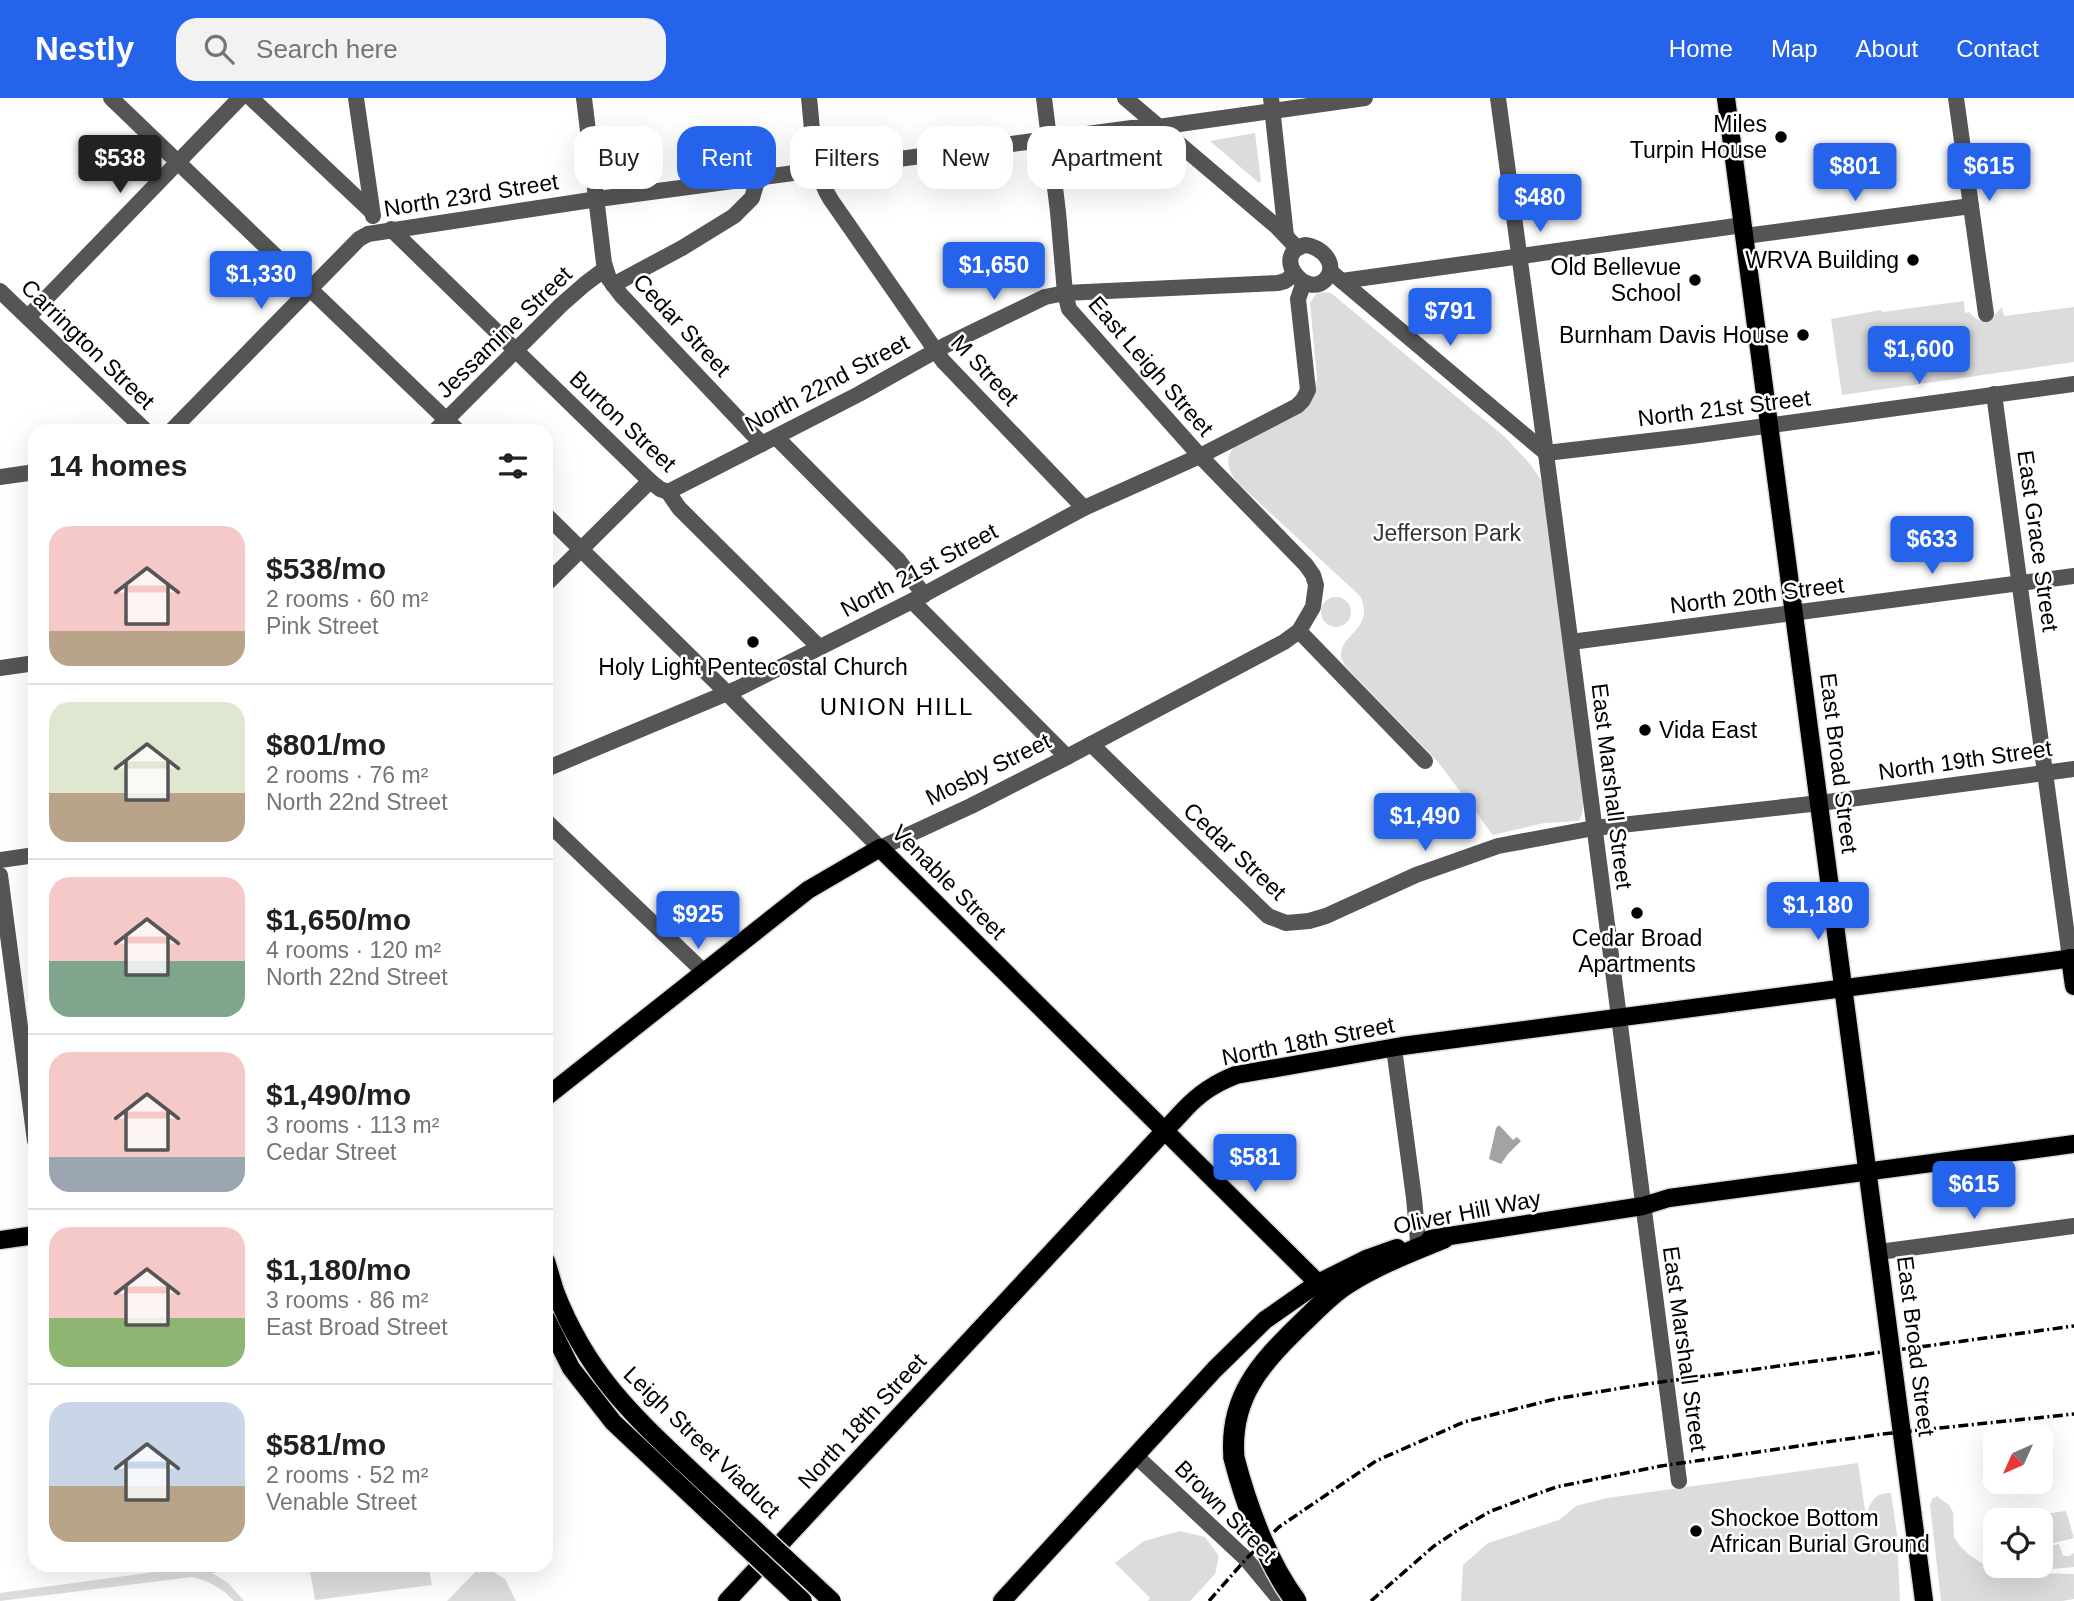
<!DOCTYPE html>
<html lang="en">
<head>
<meta charset="utf-8">
<style>
  :root { --surface:#fff; --page:#f2f2f2; --text:#202124; --muted:#757577; --line:#e0e0e0; --accent:#2563eb }
  body { margin:0; font-family:Helvetica,sans-serif; background:var(--page); color:var(--text); height:100vh; display:flex; flex-direction:column; font-size:26px; white-space:nowrap }
  * { box-sizing:border-box; margin:0 }
  p { font-size:23px; color:var(--muted) }
  .icon { flex:none; width:38px; height:38px; fill:none; stroke:currentColor; stroke-width:2; stroke-linecap:round; stroke-linejoin:round }
  .map { position:relative; flex:1; overflow:hidden }
  .details { position:absolute; left:28px; top:326px; width:525px; height:1148px; display:flex; flex-direction:column; background:var(--surface); border-radius:21px; box-shadow:0 7px 28px #0002 }
  .details>* { flex:none }
  .guide { position:absolute; left:574px; top:28px; width:665px; height:63px; display:flex; gap:14px }
  .needle { width:46px; rotate:225deg }
  .buttons { position:absolute; left:1983px; top:1326px; display:grid; gap:14px }
  .buttons a { display:grid; place-items:center; width:70px; height:70px; border-radius:14px; background:var(--surface); box-shadow:0 7px 28px #0002; font-size:35px }
  .price { position:absolute; translate:-50% -60px; padding:0 16px; border-radius:7px; background:var(--accent); color:#fff; font-size:23px; line-height:46px; filter:drop-shadow(0 2px 4px #0008) }
  .price::after { content:''; position:absolute; left:50%; top:42px; width:21px; height:16px; margin-left:-10px; background:inherit; clip-path:polygon(0 0,100% 0,50% 100%) }
  .price.selected { background:#222; color:#fff }
  ul { padding:0; list-style:none }
  li { display:flex; align-items:center; gap:21px; height:175px; padding:0 21px }
  li+li { border-top:2px solid var(--line) }
  li span { display:grid; place-items:center; flex:none; width:196px; height:140px; border-radius:21px; color:#555 }
  li>.icon { margin-inline-start:auto }
  span .icon { width:84px; height:84px; fill:#fffc; stroke-width:1 }
  li b { font-size:30px }
  h2 { display:flex; justify-content:space-between; align-items:center; height:84px; padding:0 21px; font-size:30px }
  .pill { padding:0 24px; border-radius:21px; background:var(--surface); box-shadow:0 7px 28px #0002; font-size:24px; line-height:63px }
  .pill.selected { background:var(--accent); color:#fff }
  header { display:flex; align-items:center; gap:42px; box-sizing:border-box; height:98px; padding:0 35px; background:var(--accent); color:#fff }
  header strong { font-size:33px }
  nav { display:flex; gap:38px; margin-inline-start:auto; font-size:24px }
  .search { width:490px; height:63px; background:var(--page); display:flex; align-items:center; gap:18px; box-sizing:border-box; padding:0 24px; border-radius:21px; color:var(--muted); font-size:26px }
  .map>svg:first-child { display:block }
  .green { fill:#dcdcdc }
  .water { fill:#a3a3a3 }
  .lines { fill:none; stroke-linecap:round; stroke-linejoin:round }
  .major-casing { stroke:#dbdbdb; stroke-width:21 }
  .highway-casing { stroke:#dbdbdb; stroke-width:24 }
  .minor { stroke:#555; stroke-width:16 }
  .major { stroke:#000; stroke-width:18 }
  .highway { stroke:#000; stroke-width:21 }
  .rail { stroke:#000; stroke-width:3.5; stroke-dasharray:10 3.5 2 3.5; stroke-linecap:butt }
  .major-bridge-casing { stroke:#dbdbdb; stroke-width:21; stroke-linecap:butt }
  .highway-bridge-casing { stroke:#dbdbdb; stroke-width:24; stroke-linecap:butt }
  .major-bridge { stroke:#000; stroke-width:18 }
  .highway-bridge { stroke:#000; stroke-width:21 }
  .poi-dot { fill:#000; stroke:#fff; stroke-width:2.5 }
  .labels { text-anchor:middle; stroke-width:5; stroke-linejoin:round; paint-order:stroke }
  .poi-label { font-size:23px; fill:#000; stroke:#fff; text-anchor:end }
  .street-label { font-size:23px; fill:#000; stroke:#fff }
  .park-label { font-size:23px; fill:#333; stroke:#fff }
  .neighbourhood-label { font-size:24px; letter-spacing:2px; fill:#000; stroke:#fff }
</style>
</head>
<body>
<header>
<strong>Nestly</strong>
<div class="search"><svg class="icon" aria-label="search" viewBox="0 0 24 24"><circle cx="10" cy="10" r="6"/><path d="M15 15l6 6"/></svg>Search here</div>
<nav><a>Home</a><a>Map</a><a>About</a><a>Contact</a></nav>
</header>
<div class="map">
<svg width="2074" height="1503" viewBox="0 0 2074 1503">
  <rect width="100%" height="100%" fill="#fff"/>
  <g class="green">
    <polygon points="1255,35 1261,83 1259,85 1210,43"/>
    <path d="M 1324,194 L 1331,195 L 1343,205 L 1505,339 L 1530,366 L 1552,398 L 1588,682 L 1582,716 L 1579,723 L 1544,725 L 1493,737 L 1438,664 L 1345,568 C 1344,565 1341,561 1341,558 C 1339,536 1376,531 1360,498 L 1237,384 C 1227,371 1224,359 1236,347 L 1312,295 L 1317,281 L 1310,205 L 1316,196 Z"/>
    <path d="M 1964,203 L 1965,215 L 1969,214 C 1985,231 1990,221 2002,209 L 2004,218 L 2074,209 L 2074,264 L 1842,297 L 1831,221 L 1881,212 L 1882,214 Z"/>
    <circle cx="1336" cy="514" r="15"/>
    <path d="M 1858,1365 L 1866,1418 C 1870,1405 1875,1394 1891,1395 L 1897,1436 L 1900,1503 L 1461,1503 L 1463,1467 L 1488,1445 L 1559,1422 L 1576,1408 L 1607,1400 Z"/>
    <polygon points="1937,1398 1949,1407 1953,1414 1954,1439 1960,1448 1968,1456 1986,1468 2015,1468 2028,1475 2074,1476 2074,1501 2062,1503 1941,1503 1930,1407 1932,1401"/>
    <polygon points="2066,1413 2074,1440 2046,1447 2047,1449 2059,1446 2063,1458 2069,1458 2074,1455 2074,1469 2029,1473 2029,1468 2040,1468 2040,1423 2024,1423 2024,1419"/>
    <polygon points="1180,1433 1205,1439 1219,1458 1215,1476 1190,1503 1148,1503 1150,1500 1115,1465 1144,1443"/>
    <path d="M 206,1467 L 248,1467 L 248,1470 L 212,1475 L 228,1485 L 244,1503 L 234,1503 C 222,1490 209,1483 192,1479 L 0,1503 L 0,1495 Z"/>
    <polygon points="309,1467 428,1467 432,1487 315,1502"/>
    <polygon points="482,1467 505,1481 516,1503 447,1503"/>
  </g>
  <polygon class="water" points="1499,1027 1513,1042 1517,1039 1521,1043 1508,1056 1501,1066 1489,1061 1496,1030"/>
  <g class="lines">
    <g class="major-casing">
      <g id="major">
        <polyline points="1726,0 1924,1503"/>
        <polyline points="2070,860 2074,888"/>
        <polyline points="546,999 808,792 880,750 1318,1185"/>
        <polyline points="1430,1141 1643,1108 1669,1100 2074,1046"/>
        <polyline points="0,1142 35,1137"/>
        <polyline points="546,1163 555,1193"/>
        <path d="M 727,1503 L 1184,1012 C 1200,995 1215,985 1236,977 L 1402,948 L 2074,860"/>
        <polyline points="1002,1503 1215,1271 1265,1222 1318,1185 1366,1161 1397,1150"/>
      </g>
    </g>
    <g class="highway-casing">
      <path id="highway" d="M 1234,1360 C 1229,1300 1260,1266 1300,1227 C 1315,1213 1330,1196 1348,1185 C 1378,1166 1412,1153 1444,1140"/>
    </g>
    <g class="minor">
      <polyline points="111,0 457,332"/>
      <polyline points="251,0 372,114"/>
      <polyline points="356,0 373,118"/>
      <polyline points="584,0 604,165 609,181 621,197 762,346"/>
      <path d="M 809,0 C 813,34 812,73 831,102 L 943,263 L 1084,410"/>
      <polyline points="1125,0 1277,129 1297,150"/>
      <polyline points="1271,0 1286,138"/>
      <polyline points="1498,0 1549,378 1679,1383"/>
      <polyline points="1956,0 1986,216"/>
      <polyline points="391,131 650,383 660,391 668,394 679,410 819,549"/>
      <polyline points="1745,138 1971,108"/>
      <path d="M 1305,147 C 1321,148 1340,167 1325,182 C 1306,201 1270,157 1305,147 Z"/>
      <polyline points="1330,173 1546,355"/>
      <polyline points="1342,183 1743,127"/>
      <polyline points="613,187 682,150 734,118 752,100 758,80"/>
      <polyline points="0,193 145,332"/>
      <polyline points="28,219 240,0"/>
      <polyline points="1994,296 2070,860"/>
      <polyline points="172,332 359,141 368,136 598,101 1132,30 1158,29 1365,0"/>
      <polyline points="436,332 561,207 585,186 605,171"/>
      <polyline points="776,339 899,463 924,497"/>
      <polyline points="1546,355 1692,338 2074,286"/>
      <polyline points="0,379 35,374"/>
      <polyline points="668,394 859,296 946,247 1045,199 1065,195 1278,185 1285,183 1295,176"/>
      <polyline points="546,417 717,585 880,750 971,708 1067,659 1284,544 1299,533 1313,509 1316,487 1313,477 1306,467 1200,358 1069,211 1065,195 1058,114 1044,0"/>
      <polyline points="546,486 650,383"/>
      <polyline points="912,503 1067,659"/>
      <polyline points="1299,533 1425,663"/>
      <polyline points="1571,544 2074,478"/>
      <polyline points="0,570 35,565"/>
      <polyline points="1091,646 1268,818 1286,825 1309,823 1326,818 1416,777 1498,748 1594,730 1820,705 2074,671"/>
      <polyline points="546,671 739,590 910,504 1084,410 1200,358 1297,308 1303,302 1308,292 1298,201 1304,184"/>
      <polyline points="546,723 704,874"/>
      <polyline points="0,762 35,757"/>
      <polyline points="0,777 35,1043"/>
      <polyline points="1394,950 1414,1100 1418,1143"/>
      <polyline points="1879,1154 2074,1128"/>
      <polyline points="1136,1358 1246,1461 1281,1503"/>
    </g>
    <use href="#major" class="major"/>
    <use href="#highway" class="highway"/>
    <g class="rail">
      <polyline points="1209,1503 1246,1461 1279,1429 1376,1363 1464,1324 1555,1301 1646,1286 2074,1228"/>
      <polyline points="1371,1503 1434,1448 1461,1430 1491,1413 1556,1389 1661,1368 1882,1336 2074,1316"/>
    </g>
    <g class="major-bridge-casing">
      <g id="major-bridge">
        <path d="M 555,1193 C 589,1281 639,1323 706,1386 C 748,1425 790,1464 832,1503"/>
        <polyline points="546,1220 571,1270 613,1324 803,1503"/>
      </g>
    </g>
    <g class="highway-bridge-casing">
      <path id="highway-bridge" d="M 1234,1360 C 1246,1406 1267,1465 1296,1503"/>
    </g>
    <use href="#major-bridge" class="major-bridge"/>
    <use href="#highway-bridge" class="highway-bridge"/>
  </g>
  <g class="poi-dot">
    <circle cx="1781" cy="39" r="7"/>
    <circle cx="1913" cy="162" r="7"/>
    <circle cx="1695" cy="182" r="7"/>
    <circle cx="1803" cy="237" r="7"/>
    <circle cx="753" cy="544" r="7"/>
    <circle cx="1645" cy="632" r="7"/>
    <circle cx="1637" cy="815" r="7"/>
    <circle cx="1696" cy="1433" r="7"/>
  </g>
  <g class="labels">
    <g class="poi-label">
      <text x="1767" y="34">Miles<tspan x="1767" dy="26">Turpin House</tspan></text>
      <text x="1899" y="170">WRVA Building</text>
      <text x="1681" y="177">Old Bellevue<tspan x="1681" dy="26">School</tspan></text>
      <text x="1789" y="245">Burnham Davis House</text>
      <text x="753" y="577" text-anchor="middle">Holy Light Pentecostal Church</text>
      <text x="1659" y="640" text-anchor="start">Vida East</text>
      <text x="1637" y="848" text-anchor="middle">Cedar Broad<tspan x="1637" dy="26">Apartments</tspan></text>
      <text x="1710" y="1428" text-anchor="start">Shockoe Bottom<tspan x="1710" dy="26">African Burial Ground</tspan></text>
    </g>
    <g class="street-label">
      <text transform="translate(471 97) rotate(-9)" y="8">North 23rd Street</text>
      <text transform="translate(682 227) rotate(47)" y="8">Cedar Street</text>
      <text transform="translate(504 234) rotate(-44)" y="8">Jessamine Street</text>
      <text transform="translate(88 246) rotate(44)" y="8">Carrington Street</text>
      <text transform="translate(1151 268) rotate(49)" y="8">East Leigh Street</text>
      <text transform="translate(985 272) rotate(47)" y="8">M Street</text>
      <text transform="translate(827 285) rotate(-28)" y="8">North 22nd Street</text>
      <text transform="translate(1724 310) rotate(-7)" y="8">North 21st Street</text>
      <text transform="translate(623 323) rotate(43)" y="8">Burton Street</text>
      <text transform="translate(2038 443) rotate(82)" y="8">East Grace Street</text>
      <text transform="translate(919 472) rotate(-28)" y="8">North 21st Street</text>
      <text transform="translate(1757 497) rotate(-7)" y="8">North 20th Street</text>
      <text transform="translate(1965 662) rotate(-8)" y="8">North 19th Street</text>
      <text transform="translate(1839 665) rotate(83)" y="8">East Broad Street</text>
      <text transform="translate(988 671) rotate(-26)" y="8">Mosby Street</text>
      <text transform="translate(1612 688) rotate(83)" y="8">East Marshall Street</text>
      <text transform="translate(1235 753) rotate(43)" y="8">Cedar Street</text>
      <text transform="translate(949 784) rotate(45)" y="8">Venable Street</text>
      <text transform="translate(1308 943) rotate(-11)" y="8">North 18th Street</text>
      <text transform="translate(1467 1114) rotate(-11)" y="8">Oliver Hill Way</text>
      <text transform="translate(1916 1248) rotate(83)" y="8">East Broad Street</text>
      <text transform="translate(1685 1251) rotate(82)" y="8">East Marshall Street</text>
      <text transform="translate(862 1323) rotate(-47)" y="8">North 18th Street</text>
      <text transform="translate(702 1344) rotate(44)" y="8">Leigh Street Viaduct</text>
      <text transform="translate(1226 1413) rotate(45)" y="8">Brown Street</text>
    </g>
    <g class="park-label">
      <text x="1447" y="443">Jefferson Park</text>
    </g>
    <g class="neighbourhood-label">
      <text x="897" y="617">UNION HILL</text>
    </g>
  </g>
</svg>
<div class="buttons">
<a><svg class="needle" viewBox="-14 -14 28 28"><path d="M0-13l5 13h-10z" fill="#e53935"/><path d="M0 13l5-13h-10z" fill="#757577"/></svg></a>
<a><svg class="icon" aria-label="locate" viewBox="0 0 24 24"><circle cx="12" cy="12" r="6"/><path d="M12 2v4M12 18v4M2 12h4M18 12h4"/></svg></a>
</div>
<b class="price selected" style="left:120px;top:97px">$538</b>
<b class="price" style="left:1855px;top:105px">$801</b>
<b class="price" style="left:1989px;top:105px">$615</b>
<b class="price" style="left:1540px;top:136px">$480</b>
<b class="price" style="left:994px;top:204px">$1,650</b>
<b class="price" style="left:261px;top:213px">$1,330</b>
<b class="price" style="left:1450px;top:250px">$791</b>
<b class="price" style="left:1919px;top:288px">$1,600</b>
<b class="price" style="left:1932px;top:478px">$633</b>
<b class="price" style="left:1425px;top:755px">$1,490</b>
<b class="price" style="left:1818px;top:844px">$1,180</b>
<b class="price" style="left:698px;top:853px">$925</b>
<b class="price" style="left:1255px;top:1096px">$581</b>
<b class="price" style="left:1974px;top:1123px">$615</b>
<div class="guide">
<a class="pill">Buy</a>
<a class="pill selected">Rent</a>
<a class="pill">Filters</a>
<a class="pill">New</a>
<a class="pill">Apartment</a>
</div>
<section class="details">
<h2>14 homes<svg class="icon" aria-label="filters" viewBox="0 0 24 24"><path d="M4 7h16M4 17h16"/><circle cx="9" cy="7" r="2"/><circle cx="15" cy="17" r="2"/></svg></h2>
<ul>
<li><span style="background:linear-gradient(#f6c9c9 75%,#b9a48a 0)"><svg class="icon" aria-label="home" viewBox="0 0 24 24"><path d="M3 11l9-7 9 7M6 9v11h12V9"/></svg></span><div><b>$538/mo</b><p>2 rooms · 60 m²</p><p>Pink Street</p></div></li>
<li><span style="background:linear-gradient(#dfe7d0 65%,#b9a48a 0)"><svg class="icon" aria-label="home" viewBox="0 0 24 24"><path d="M3 11l9-7 9 7M6 9v11h12V9"/></svg></span><div><b>$801/mo</b><p>2 rooms · 76 m²</p><p>North 22nd Street</p></div></li>
<li><span style="background:linear-gradient(#f6c9c9 60%,#7fa58c 0)"><svg class="icon" aria-label="home" viewBox="0 0 24 24"><path d="M3 11l9-7 9 7M6 9v11h12V9"/></svg></span><div><b>$1,650/mo</b><p>4 rooms · 120 m²</p><p>North 22nd Street</p></div></li>
<li><span style="background:linear-gradient(#f6c9c9 75%,#9aa5b1 0)"><svg class="icon" aria-label="home" viewBox="0 0 24 24"><path d="M3 11l9-7 9 7M6 9v11h12V9"/></svg></span><div><b>$1,490/mo</b><p>3 rooms · 113 m²</p><p>Cedar Street</p></div></li>
<li><span style="background:linear-gradient(#f6c9c9 65%,#8fb573 0)"><svg class="icon" aria-label="home" viewBox="0 0 24 24"><path d="M3 11l9-7 9 7M6 9v11h12V9"/></svg></span><div><b>$1,180/mo</b><p>3 rooms · 86 m²</p><p>East Broad Street</p></div></li>
<li><span style="background:linear-gradient(#c9d6e8 60%,#b9a48a 0)"><svg class="icon" aria-label="home" viewBox="0 0 24 24"><path d="M3 11l9-7 9 7M6 9v11h12V9"/></svg></span><div><b>$581/mo</b><p>2 rooms · 52 m²</p><p>Venable Street</p></div></li>
</ul>
</section>
</div>
</body>
</html>
